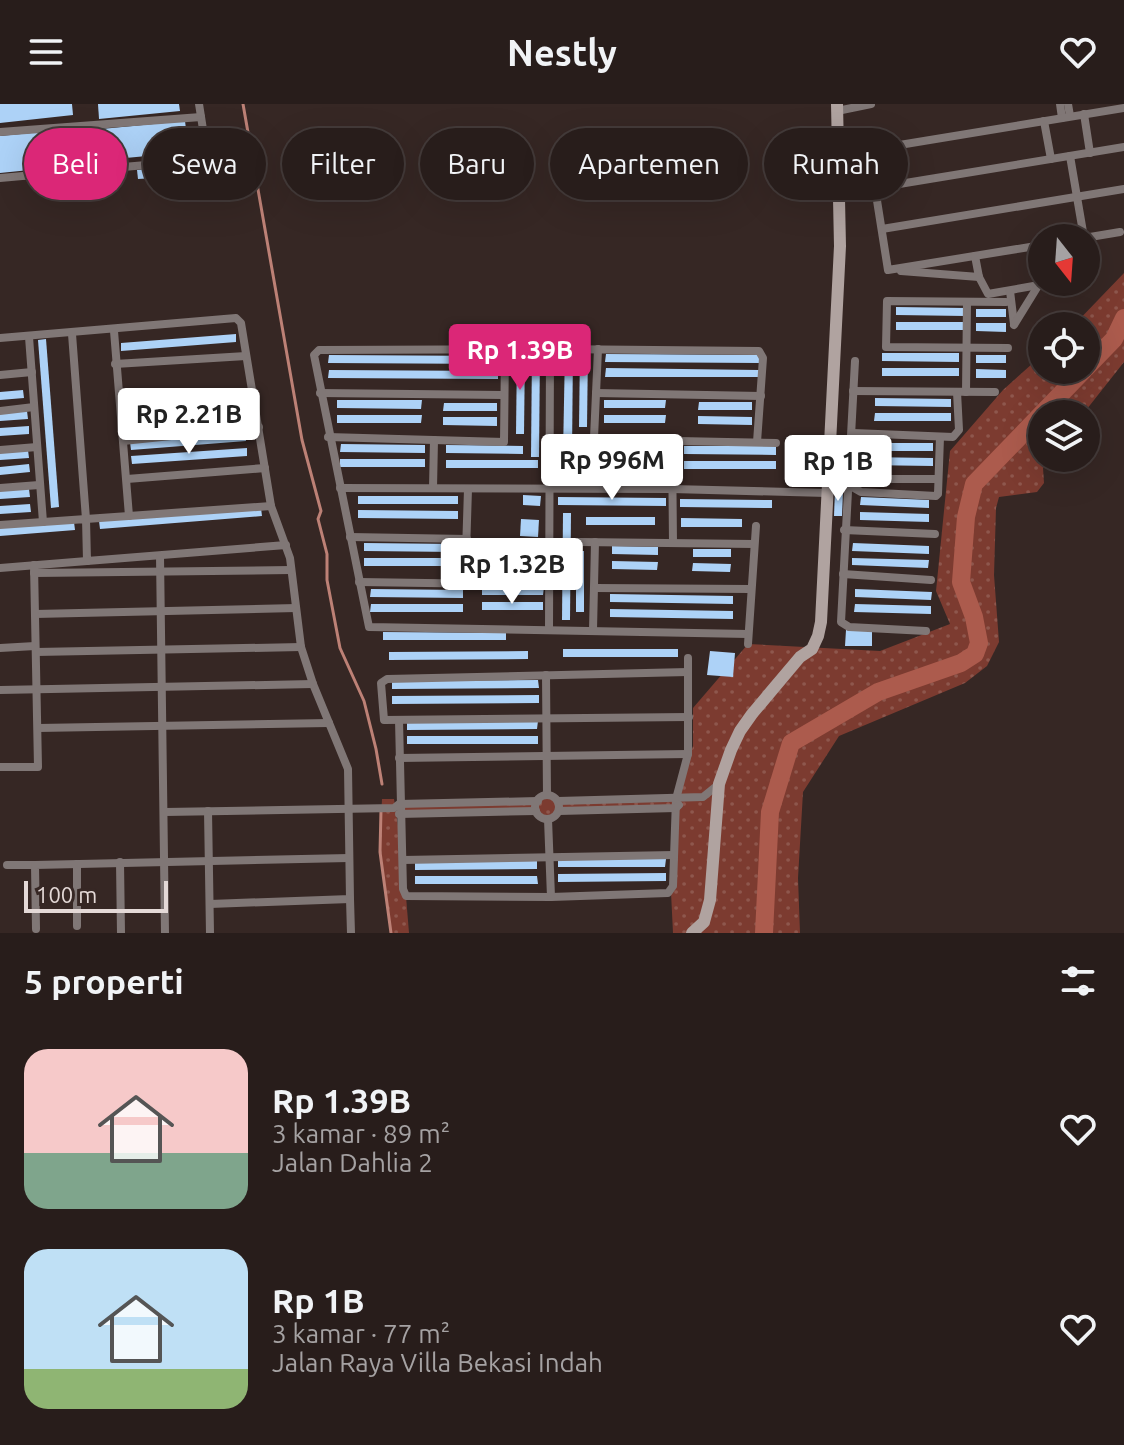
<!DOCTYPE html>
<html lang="id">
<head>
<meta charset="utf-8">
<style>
  :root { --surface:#281d1b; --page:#342a28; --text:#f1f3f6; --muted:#a5a2a3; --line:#443b3a; --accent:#db2777 }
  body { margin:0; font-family:Ubuntu,sans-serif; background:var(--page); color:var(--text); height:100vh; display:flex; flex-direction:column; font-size:30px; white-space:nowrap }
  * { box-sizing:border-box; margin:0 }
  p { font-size:26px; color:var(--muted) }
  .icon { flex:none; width:44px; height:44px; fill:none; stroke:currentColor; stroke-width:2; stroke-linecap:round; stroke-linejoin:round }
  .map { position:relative; height:829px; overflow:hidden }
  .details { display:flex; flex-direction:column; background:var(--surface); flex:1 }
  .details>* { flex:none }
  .top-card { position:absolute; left:24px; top:24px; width:1076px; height:72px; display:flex; gap:16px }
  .needle { width:52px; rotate:163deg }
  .controls { position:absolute; left:1028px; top:120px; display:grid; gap:16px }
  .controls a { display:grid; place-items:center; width:72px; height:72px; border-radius:50%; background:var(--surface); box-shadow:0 8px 32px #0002,0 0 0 2px var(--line); font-size:40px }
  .scale { position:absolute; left:24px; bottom:20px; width:144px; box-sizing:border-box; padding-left:8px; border:4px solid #e4d9d7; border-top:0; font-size:22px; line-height:28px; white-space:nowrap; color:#e4d9d7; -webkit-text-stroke:6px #362724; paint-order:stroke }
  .price { position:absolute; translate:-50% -68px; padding:0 18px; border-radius:8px; background:#fff; color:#222; font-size:26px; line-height:52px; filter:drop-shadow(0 2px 4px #0008) }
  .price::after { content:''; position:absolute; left:50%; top:48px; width:24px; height:18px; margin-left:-12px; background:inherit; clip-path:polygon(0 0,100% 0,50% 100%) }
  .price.on { background:var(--accent); color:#fff }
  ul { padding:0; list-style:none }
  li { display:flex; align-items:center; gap:24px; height:200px; padding:0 24px }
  li span { display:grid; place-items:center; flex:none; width:224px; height:160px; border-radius:24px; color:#555 }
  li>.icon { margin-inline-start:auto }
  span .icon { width:96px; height:96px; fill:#fffc; stroke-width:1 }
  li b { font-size:34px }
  h2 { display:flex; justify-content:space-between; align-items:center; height:96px; padding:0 24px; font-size:34px }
  .tag { padding:0 28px; border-radius:36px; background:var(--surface); box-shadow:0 8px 32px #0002,0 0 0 2px var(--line); font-size:28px; line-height:72px }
  .tag.on { background:var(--accent); color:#fff }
  header { display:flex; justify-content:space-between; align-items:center; height:104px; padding:0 24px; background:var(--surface); font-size:36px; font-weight:600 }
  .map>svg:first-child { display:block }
  .green { fill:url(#green-dots) }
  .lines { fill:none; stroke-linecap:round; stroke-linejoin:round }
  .stream { stroke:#bd8176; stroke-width:3 }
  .river { stroke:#ac5b4d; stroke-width:18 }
  .building { fill:#add2f7 }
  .minor { stroke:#807776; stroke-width:8 }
  .secondary { stroke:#b0a3a0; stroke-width:12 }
</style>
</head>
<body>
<header><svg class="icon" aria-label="menu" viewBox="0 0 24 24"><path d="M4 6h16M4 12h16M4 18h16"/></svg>Nestly<svg class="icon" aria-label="heart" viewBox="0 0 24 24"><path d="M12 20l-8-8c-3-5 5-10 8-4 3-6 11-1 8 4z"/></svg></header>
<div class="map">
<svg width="1124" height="829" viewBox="0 0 1124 829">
  <defs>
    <pattern id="green-dots" width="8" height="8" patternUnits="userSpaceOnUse" patternTransform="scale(2)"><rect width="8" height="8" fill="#7c3b30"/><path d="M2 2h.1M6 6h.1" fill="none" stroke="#8e574d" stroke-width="1.8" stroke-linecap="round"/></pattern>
  </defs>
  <rect width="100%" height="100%" fill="#362724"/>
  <g class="green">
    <polygon points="1124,169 1124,258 1083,310 1042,310 1042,354 1049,354 1043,364 1044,379 1037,388 999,393 996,404 994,471 999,538 987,562 965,579 839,632 803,688 798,774 800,829 673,829 671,788 676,705 559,707 548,715 543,714 536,707 399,710 399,700 537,697 547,691 558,697 676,695 693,642 693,604 748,540 880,547 950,520 936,487 950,347 1003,286 1042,251 1042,266 1086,266 1086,222 1073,222"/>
    <polygon points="382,695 394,695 403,756 409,829 391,829 380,748"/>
  </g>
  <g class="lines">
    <g class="stream">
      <polyline points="243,0 302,336 321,407 318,415 327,450 327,476 340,544 364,597 376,645 382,680"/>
      <polyline points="381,706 380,748 391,829"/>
    </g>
    <g class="river">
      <polyline points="1086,264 1114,235 1124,214"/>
      <polyline points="764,829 770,708 791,639 878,588 961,559 975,550 979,539 974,513 961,478 966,413 974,380 1084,266"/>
    </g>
  </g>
  <g class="building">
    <polygon points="0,0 72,0 73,11 0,19"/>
    <polygon points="98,0 179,0 180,7 99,15"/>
    <polygon points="185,17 189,48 94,57 91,26"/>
    <polygon points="85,24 89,60 0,69 0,32"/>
    <polygon points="168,62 170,76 157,78 156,63"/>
    <polygon points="147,65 155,65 155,74 138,75 137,66"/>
    <polygon points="103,68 104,81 88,83 87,70"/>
    <polygon points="896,203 965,204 965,212 896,211"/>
    <rect x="976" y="205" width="30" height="8"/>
    <rect x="896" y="218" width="69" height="8"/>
    <polygon points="976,219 1006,219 1006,228 976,227"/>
    <polygon points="236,230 236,238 121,247 121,239"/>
    <polygon points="46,235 59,403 51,404 38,236"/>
    <polygon points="517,246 525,246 524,330 516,330"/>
    <polygon points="532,246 540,246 539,353 531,353"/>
    <polygon points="565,246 573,246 572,350 563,350"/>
    <polygon points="580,246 588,246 587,323 579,323"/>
    <polygon points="882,249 959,249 959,258 882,257"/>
    <polygon points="606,250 760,251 759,259 605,258"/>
    <polygon points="329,251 498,252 498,260 328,259"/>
    <rect x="976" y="251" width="30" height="8"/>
    <polygon points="606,264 759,266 759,273 605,273"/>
    <rect x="882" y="264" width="77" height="8"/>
    <polygon points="976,265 1006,266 1006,274 976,274"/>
    <polygon points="329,266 498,267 498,275 328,274"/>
    <polygon points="23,286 24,294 0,296 0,288"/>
    <polygon points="241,291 242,299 127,308 126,300"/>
    <polygon points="875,294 951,295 951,303 875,302"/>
    <polygon points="337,296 422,296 421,305 337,304"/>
    <polygon points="604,296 666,296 665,304 604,304"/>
    <polygon points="699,298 752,298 752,306 698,306"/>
    <polygon points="444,299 497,299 497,307 443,307"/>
    <polygon points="242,306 243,314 128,323 127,315"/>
    <polygon points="27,307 28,315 0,317 0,309"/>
    <polygon points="875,309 951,309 951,317 874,317"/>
    <polygon points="337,311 422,311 421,319 337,319"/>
    <polygon points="604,311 666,311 665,319 604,319"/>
    <polygon points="698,312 752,313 752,321 698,320"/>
    <polygon points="443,313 497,313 497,322 443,321"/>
    <polygon points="29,322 29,330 0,332 0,324"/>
    <polygon points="245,329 246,337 131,346 130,338"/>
    <rect x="864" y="339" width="69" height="8"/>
    <polygon points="341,340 425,341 425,349 340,348"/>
    <polygon points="446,341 523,342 523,350 446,349"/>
    <polygon points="684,342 776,342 776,351 684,350"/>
    <polygon points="581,343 666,344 665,352 581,351"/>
    <polygon points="247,344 247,352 132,360 131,352"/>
    <polygon points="28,346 29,354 0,356 0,348"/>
    <polygon points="864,353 933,354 933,362 864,361"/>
    <rect x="340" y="355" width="85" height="8"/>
    <rect x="446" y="356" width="92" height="8"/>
    <polygon points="560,357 666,358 665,366 560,366"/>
    <rect x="684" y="357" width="92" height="8"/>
    <polygon points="29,360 30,368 0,371 0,363"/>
    <polygon points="29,385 30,393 0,395 0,387"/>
    <polygon points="835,386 843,387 842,412 834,412"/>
    <polygon points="523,391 541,392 540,402 523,401"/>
    <rect x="358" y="392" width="100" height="8"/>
    <polygon points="558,393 666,394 666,402 558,401"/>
    <polygon points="861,393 929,396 929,404 860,401"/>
    <polygon points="680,395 772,396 772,404 680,403"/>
    <polygon points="30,400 31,408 0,410 0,402"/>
    <polygon points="261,404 262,412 100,425 99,417"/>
    <polygon points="358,406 458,407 458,415 358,414"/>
    <polygon points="860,408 929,410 929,418 860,416"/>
    <polygon points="563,409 571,409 570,516 562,516"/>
    <rect x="586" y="413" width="69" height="8"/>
    <polygon points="681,414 742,415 742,423 681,423"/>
    <polygon points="521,415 539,416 538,433 520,432"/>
    <polygon points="74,418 75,426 0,432 0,424"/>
    <polygon points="364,439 456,440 456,448 364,447"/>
    <polygon points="853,439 929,442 929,450 852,447"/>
    <polygon points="612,442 658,443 658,451 612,450"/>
    <rect x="693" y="445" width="38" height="8"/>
    <rect x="576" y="447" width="8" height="61"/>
    <rect x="364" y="454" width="92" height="8"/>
    <polygon points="852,454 929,456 928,464 852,461"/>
    <polygon points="612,457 658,458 657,466 612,465"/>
    <polygon points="693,459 731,460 730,468 692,467"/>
    <polygon points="482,483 544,483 543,491 482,491"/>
    <polygon points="371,485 463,486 463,494 370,493"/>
    <polygon points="855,485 932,488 931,496 855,493"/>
    <polygon points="610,490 733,492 733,500 610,498"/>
    <rect x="482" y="498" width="61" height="8"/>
    <polygon points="371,500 463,500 463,508 370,508"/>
    <polygon points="855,500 931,502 931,510 854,508"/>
    <polygon points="610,505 733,507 733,515 610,513"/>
    <polygon points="846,526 872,527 872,542 845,542"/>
    <polygon points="383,528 506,529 506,536 383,536"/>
    <rect x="563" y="545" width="115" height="8"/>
    <polygon points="528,547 528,555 389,556 389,548"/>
    <polygon points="710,547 735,549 733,573 707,571"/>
    <polygon points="538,576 539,584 392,585 392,577"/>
    <polygon points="539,591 539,599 392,600 392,592"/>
    <polygon points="538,617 537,625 407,626 407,618"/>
    <rect x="407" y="632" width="131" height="8"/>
    <polygon points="558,755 666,755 665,763 558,763"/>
    <polygon points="537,757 537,765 415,766 415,758"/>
    <polygon points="666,769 666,777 558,778 558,770"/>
    <polygon points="415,772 537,772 538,780 415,780"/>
  </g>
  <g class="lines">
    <g class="minor">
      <polyline points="1060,0 1062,14"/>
      <polyline points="1068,0 1070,12"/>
      <polyline points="837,7 871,0"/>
      <polyline points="1084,10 1090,49"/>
      <polyline points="1044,17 1051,55"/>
      <polyline points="88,22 93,64"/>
      <polyline points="0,28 201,13"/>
      <polyline points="1070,52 1084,134"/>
      <polyline points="0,74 202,56 207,51 199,0"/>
      <polyline points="875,84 1124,43"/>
      <polyline points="882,125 1124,85"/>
      <polyline points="1084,134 1120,128"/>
      <polyline points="1042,141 888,166 869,46 1124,4"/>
      <polyline points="975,152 979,173 988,190 1056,178"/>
      <polyline points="901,167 979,173"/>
      <polyline points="1010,187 1014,220"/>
      <polyline points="1006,198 887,197 886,243 1008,244"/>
      <polyline points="1014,221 1038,182"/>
      <polyline points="114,227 129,412"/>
      <polyline points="72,230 86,415 271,402"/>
      <polyline points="29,233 43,418"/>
      <polyline points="0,234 236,214 241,219 271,402 290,454 301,543 313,580 348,665 350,795 210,800"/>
      <polyline points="855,257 841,518 849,523 926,527"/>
      <polyline points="115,260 246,252"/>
      <polyline points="0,271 32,268"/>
      <polyline points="853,287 995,288"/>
      <polyline points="966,288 967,198"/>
      <polyline points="320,289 503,291"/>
      <polyline points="596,289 761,292"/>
      <polyline points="120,298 254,288"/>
      <polyline points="0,307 34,303"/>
      <polyline points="853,329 953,333 959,326 957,288"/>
      <polyline points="328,333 504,338 505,246"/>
      <polyline points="594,334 598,245"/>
      <polyline points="580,335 776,339"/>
      <polyline points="123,337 259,323"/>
      <polyline points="672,337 673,439"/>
      <polyline points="0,346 37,343"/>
      <polyline points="127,375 265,364"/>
      <polyline points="828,378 847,380 865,375 938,375"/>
      <polyline points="847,380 861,388 936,392 938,390 940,333"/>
      <polyline points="0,384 39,381"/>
      <polyline points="340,384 672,385 827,389"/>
      <polyline points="433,384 434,336"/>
      <polyline points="0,421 86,415 87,457 286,441"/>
      <polyline points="844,426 935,430"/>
      <polyline points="350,433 467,435"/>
      <polyline points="579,438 754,440"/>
      <polyline points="160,452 165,829"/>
      <polyline points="0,464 87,457"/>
      <polyline points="34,469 291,466"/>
      <polyline points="843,470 931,476"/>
      <polyline points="359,478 550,481"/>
      <polyline points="465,480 468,385"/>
      <polyline points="595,484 751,485"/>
      <polyline points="35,510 296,504"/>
      <polyline points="549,526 550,245"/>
      <polyline points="593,526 595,438"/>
      <polyline points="748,530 369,523 314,251 319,246 550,245 759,247 763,254 757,338"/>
      <polyline points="748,540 756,422"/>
      <polyline points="0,544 35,542"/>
      <polyline points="36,548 301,543"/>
      <polyline points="688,568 387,575 381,579 384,616 689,613"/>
      <polyline points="546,571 547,691"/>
      <polyline points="0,586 313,580"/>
      <polyline points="399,616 403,785 406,792 551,793 668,789 673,782 676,695 688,650 688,554"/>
      <polyline points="38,624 329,619"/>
      <polyline points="399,654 688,650"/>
      <polyline points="0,663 38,663 34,461"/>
      <circle cx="547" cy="703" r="12"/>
      <polyline points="558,697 703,693 719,680"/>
      <polyline points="208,707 210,829"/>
      <polyline points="559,707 676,704 679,701"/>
      <polyline points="165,708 394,704 399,700 538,697"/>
      <polyline points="399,710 536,707"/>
      <polyline points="548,715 551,793"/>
      <polyline points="403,756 674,751"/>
      <polyline points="120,758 121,829"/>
      <polyline points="77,760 77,822"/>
      <polyline points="7,761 35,761"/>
      <polyline points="350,795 351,829"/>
      <polyline points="36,825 35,761 349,754"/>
    </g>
    <polyline class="secondary" points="692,829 704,818 710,796 719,680 731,646 740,627 752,610 800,553 812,545 818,532 821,518 840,142 837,0"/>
  </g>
</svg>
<div class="controls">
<a><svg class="needle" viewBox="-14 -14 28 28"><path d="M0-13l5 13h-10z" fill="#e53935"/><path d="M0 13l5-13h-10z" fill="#a5a2a3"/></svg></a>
<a><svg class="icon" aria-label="locate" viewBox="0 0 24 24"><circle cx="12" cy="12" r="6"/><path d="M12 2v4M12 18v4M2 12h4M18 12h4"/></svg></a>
<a><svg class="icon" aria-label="layers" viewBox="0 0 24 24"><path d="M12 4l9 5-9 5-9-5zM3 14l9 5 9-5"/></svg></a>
</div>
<div class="scale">100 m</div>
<b class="price on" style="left:520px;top:288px">Rp 1.39B</b>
<b class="price" style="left:189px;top:352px">Rp 2.21B</b>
<b class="price" style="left:612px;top:398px">Rp 996M</b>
<b class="price" style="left:838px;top:399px">Rp 1B</b>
<b class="price" style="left:512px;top:502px">Rp 1.32B</b>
<div class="top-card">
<a class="tag on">Beli</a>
<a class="tag">Sewa</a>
<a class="tag">Filter</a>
<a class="tag">Baru</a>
<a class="tag">Apartemen</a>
<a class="tag">Rumah</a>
</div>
</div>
<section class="details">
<h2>5 properti<svg class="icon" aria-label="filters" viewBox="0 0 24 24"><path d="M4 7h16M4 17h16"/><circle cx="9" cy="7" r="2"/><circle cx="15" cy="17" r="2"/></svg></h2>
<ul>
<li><span style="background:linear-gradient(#f6c9c9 65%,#7fa58c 0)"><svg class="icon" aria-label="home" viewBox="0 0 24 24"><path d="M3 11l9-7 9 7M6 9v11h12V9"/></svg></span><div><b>Rp 1.39B</b><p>3 kamar · 89 m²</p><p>Jalan Dahlia 2</p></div><svg class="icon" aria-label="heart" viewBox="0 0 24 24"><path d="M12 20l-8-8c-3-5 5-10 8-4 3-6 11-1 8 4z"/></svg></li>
<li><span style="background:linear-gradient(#bfe0f5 75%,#8fb573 0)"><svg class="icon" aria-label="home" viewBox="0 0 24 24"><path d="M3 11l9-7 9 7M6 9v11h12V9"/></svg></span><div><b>Rp 1B</b><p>3 kamar · 77 m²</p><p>Jalan Raya Villa Bekasi Indah</p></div><svg class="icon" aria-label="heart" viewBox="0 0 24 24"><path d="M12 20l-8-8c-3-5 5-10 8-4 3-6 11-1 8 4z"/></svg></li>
</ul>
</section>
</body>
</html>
